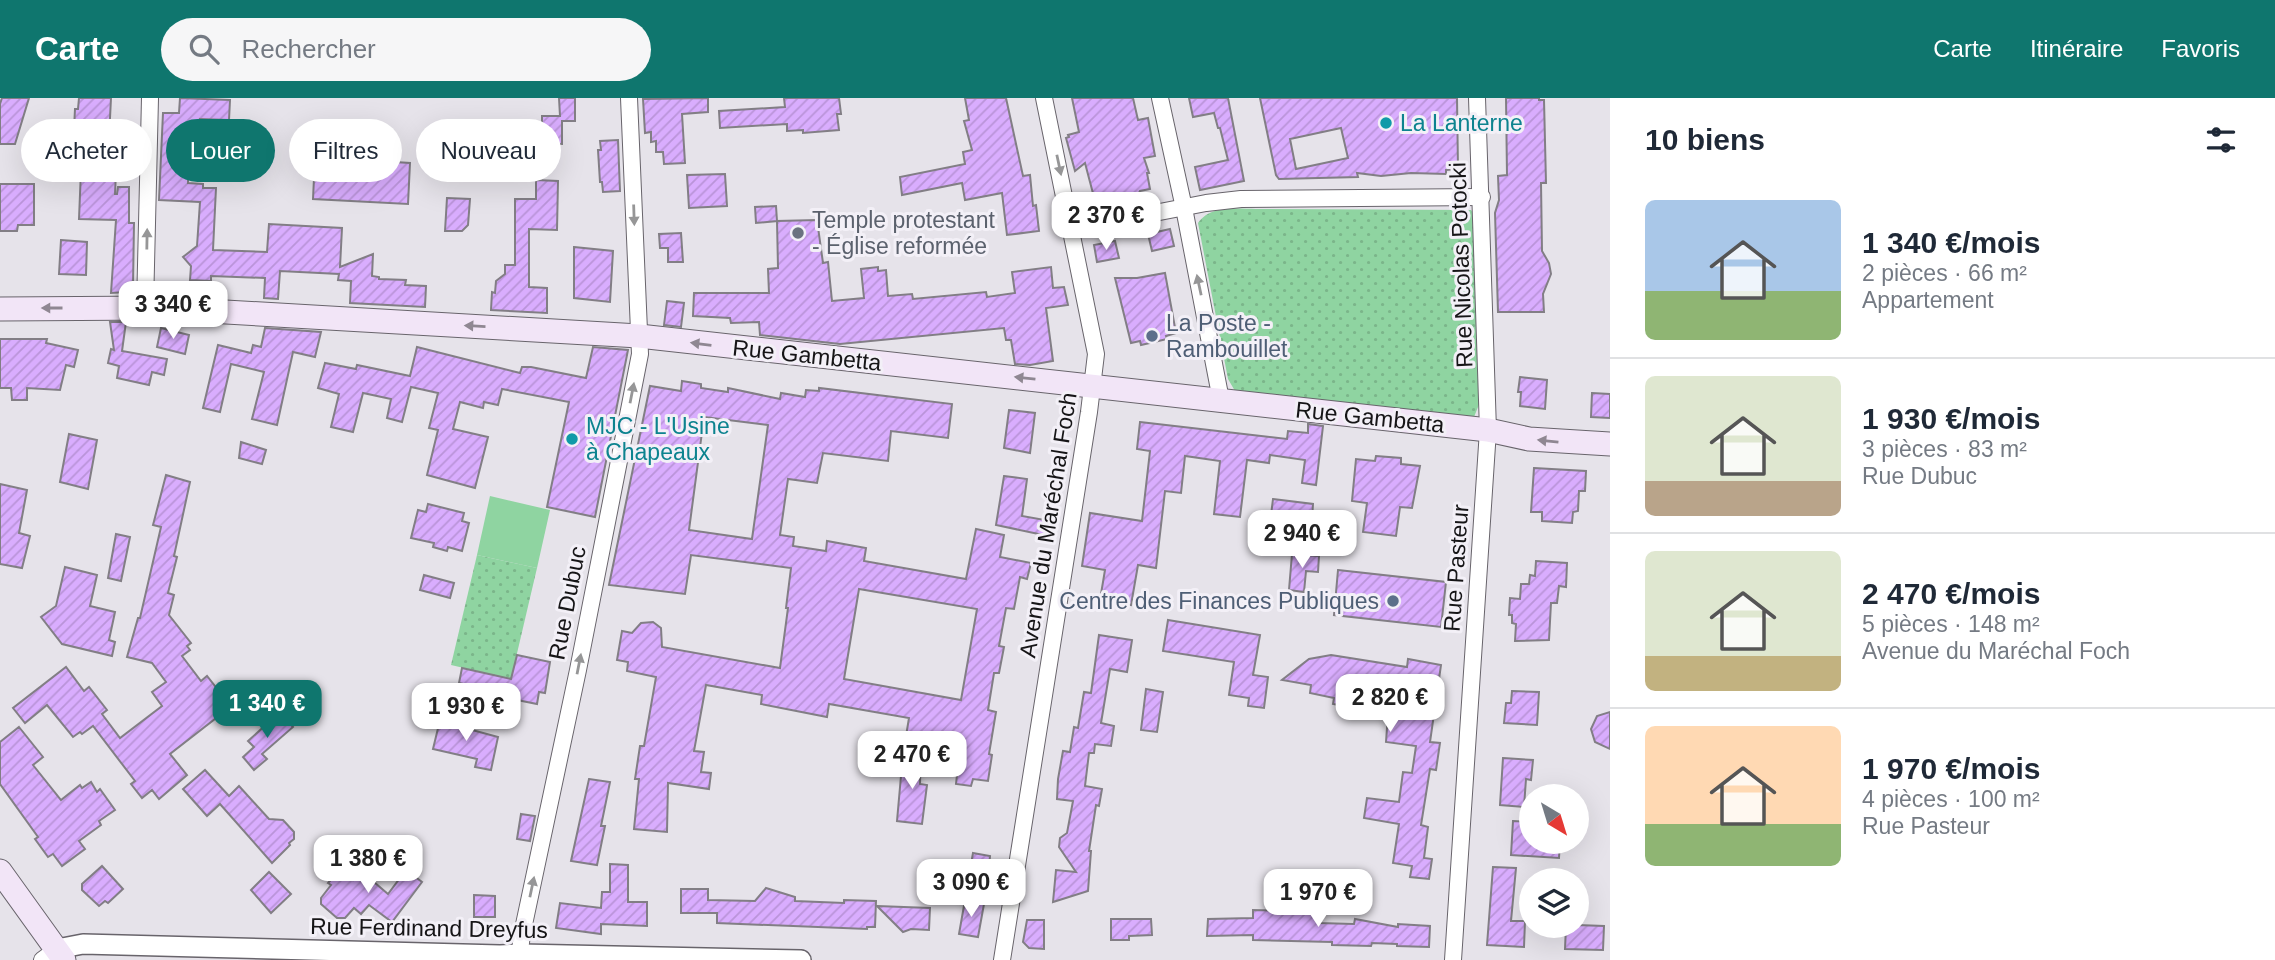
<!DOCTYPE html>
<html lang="fr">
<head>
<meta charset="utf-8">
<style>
  :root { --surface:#fff; --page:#f6f6f7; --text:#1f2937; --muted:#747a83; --line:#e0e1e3; --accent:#0f766e }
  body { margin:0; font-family:Arial,sans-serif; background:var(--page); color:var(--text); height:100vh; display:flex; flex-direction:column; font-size:26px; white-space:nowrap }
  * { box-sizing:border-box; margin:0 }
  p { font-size:23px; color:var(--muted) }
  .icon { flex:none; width:38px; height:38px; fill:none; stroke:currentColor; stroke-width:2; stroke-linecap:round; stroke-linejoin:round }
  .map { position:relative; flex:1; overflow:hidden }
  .sheet { display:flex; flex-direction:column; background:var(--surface); width:665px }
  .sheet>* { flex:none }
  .hud { position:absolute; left:21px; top:21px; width:665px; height:63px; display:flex; gap:14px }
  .needle { width:46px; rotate:142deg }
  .buttons { position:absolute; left:1519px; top:686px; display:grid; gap:14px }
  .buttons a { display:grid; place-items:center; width:70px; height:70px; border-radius:50%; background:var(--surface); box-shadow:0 7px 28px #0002; font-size:35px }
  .price { position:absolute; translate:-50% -60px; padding:0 16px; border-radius:14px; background:#fff; color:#222; font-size:23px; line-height:46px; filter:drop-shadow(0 2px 4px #0008) }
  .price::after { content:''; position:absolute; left:50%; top:42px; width:21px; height:16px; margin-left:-10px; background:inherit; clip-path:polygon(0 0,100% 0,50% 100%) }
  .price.on { background:var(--accent); color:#fff }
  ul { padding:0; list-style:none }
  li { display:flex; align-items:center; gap:21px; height:175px; padding:0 35px }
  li+li { border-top:2px solid var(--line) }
  li span { display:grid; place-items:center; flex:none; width:196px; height:140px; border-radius:10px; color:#555 }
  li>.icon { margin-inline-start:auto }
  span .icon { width:84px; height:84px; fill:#fffc; stroke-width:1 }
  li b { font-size:30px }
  h2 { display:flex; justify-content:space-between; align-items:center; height:84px; padding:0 35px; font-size:30px }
  .pill { padding:0 24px; border-radius:32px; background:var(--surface); box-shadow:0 7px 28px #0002; font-size:24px; line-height:63px }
  .pill.on { background:var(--accent); color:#fff }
  header { display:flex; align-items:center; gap:42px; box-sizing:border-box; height:98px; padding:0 35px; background:var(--accent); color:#fff }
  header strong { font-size:33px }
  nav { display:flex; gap:38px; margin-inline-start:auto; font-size:24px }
  .search { width:490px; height:63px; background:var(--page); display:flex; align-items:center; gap:18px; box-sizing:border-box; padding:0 24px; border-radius:38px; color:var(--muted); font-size:26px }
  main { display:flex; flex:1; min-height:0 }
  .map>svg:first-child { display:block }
  .grass { fill:url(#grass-dots) }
  .garden { fill:#8fd4a1 }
  .building { fill:url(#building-hatch); stroke:#827e85; stroke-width:2; fill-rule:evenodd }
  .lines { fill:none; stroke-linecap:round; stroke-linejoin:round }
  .minor-casing { stroke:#68646b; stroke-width:18 }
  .tertiary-casing { stroke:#68646b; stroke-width:22 }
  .secondary-casing { stroke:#68646b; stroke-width:25 }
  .minor { stroke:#fff; stroke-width:16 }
  .tertiary { stroke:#fff; stroke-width:19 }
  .secondary { stroke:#f2e5f7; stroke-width:23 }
  .oneway { fill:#969697 }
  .oneway2 { fill:#8f8792 }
  .culture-dot { fill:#0f9aa8; stroke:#f3f0f7; stroke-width:2.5 }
  .worship-dot { fill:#6b7280; stroke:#f3f0f7; stroke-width:2.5 }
  .service-dot { fill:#5c6f8a; stroke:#f3f0f7; stroke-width:2.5 }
  .labels { text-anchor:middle; stroke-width:6; stroke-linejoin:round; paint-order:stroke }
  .culture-label { font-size:23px; fill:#0d838f; stroke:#f3f0f7; text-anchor:start }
  .worship-label { font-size:23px; fill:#5b616d; stroke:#f3f0f7; text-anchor:start }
  .street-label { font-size:23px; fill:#161517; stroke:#f3f0f7 }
  .service-label { font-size:23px; fill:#4e5e75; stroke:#f3f0f7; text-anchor:start }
</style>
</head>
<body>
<header>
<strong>Carte</strong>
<div class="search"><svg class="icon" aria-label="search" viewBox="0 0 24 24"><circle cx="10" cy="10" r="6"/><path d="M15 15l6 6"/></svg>Rechercher</div>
<nav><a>Carte</a><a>Itinéraire</a><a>Favoris</a></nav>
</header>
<main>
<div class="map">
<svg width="1610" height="862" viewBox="0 0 1610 862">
  <defs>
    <pattern id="grass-dots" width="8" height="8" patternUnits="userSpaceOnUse" patternTransform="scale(1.75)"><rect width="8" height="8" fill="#8fd4a1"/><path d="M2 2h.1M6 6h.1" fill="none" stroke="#7bb58a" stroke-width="1.8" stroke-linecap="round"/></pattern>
    <pattern id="building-hatch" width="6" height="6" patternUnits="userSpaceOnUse" patternTransform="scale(1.75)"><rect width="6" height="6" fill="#d9adfe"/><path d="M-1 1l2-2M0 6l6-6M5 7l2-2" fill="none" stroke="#ba94d9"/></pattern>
  </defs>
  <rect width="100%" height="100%" fill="#e6e3ea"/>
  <g class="grass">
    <path d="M 1256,111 L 1471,112 L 1475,118 L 1480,304 L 1474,319 L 1467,321 L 1235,293 L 1228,281 L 1198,125 C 1211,107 1236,111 1256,111 Z"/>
    <polygon points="477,457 537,470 511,581 451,567"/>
  </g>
  <polygon class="garden" points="490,398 550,412 537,470 477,457"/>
  <g class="building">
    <polygon points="2,0 29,0 15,46 0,46 0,6"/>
    <polygon points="79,0 111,0 109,40 114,41 112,73 116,74 115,96 117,96 118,89 129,89 129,125 134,125 133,188 127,194 111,195 116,122 79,121 81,72 89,72 90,31 74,31 75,11 78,11"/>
    <polygon points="180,0 230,2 229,22 200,21 200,41 189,41 188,85 203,86 203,90 216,90 213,152 267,154 269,126 342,130 340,169 373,156 372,178 379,179 379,181 406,182 405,187 426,188 425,209 350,205 351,183 338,182 339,176 280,173 278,201 264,200 265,180 211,178 211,183 190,182 191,168 183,159 197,148 200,104 159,102 163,15 179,15"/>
    <polygon points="559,0 575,0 575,23 562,23 562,46 537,45 537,30 542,30 542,18 560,18"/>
    <polygon points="708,0 708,14 682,16 685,65 664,66 663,54 656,54 656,43 651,44 651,34 645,35 643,1"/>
    <polygon points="784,0 839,0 841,16 837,16 839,32 803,35 803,32 787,33 787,26 720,30 719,13 785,9"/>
    <polygon points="965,0 1006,0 1023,78 1030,77 1033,108 1036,107 1039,133 1007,137 1002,95 965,102 962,85 902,97 900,79 965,66 963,54 972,52 964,23 969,22"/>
    <polygon points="1072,0 1133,0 1138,22 1148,20 1155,58 1144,60 1149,75 1147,75 1150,91 1140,93 1138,97 1103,103 1095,103 1085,65 1075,73 1066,40 1069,39 1068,37 1079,34"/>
    <polygon points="1189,0 1228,0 1244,83 1200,92 1195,69 1228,62 1220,30 1218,30 1214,15 1193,19"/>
    <path d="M 1260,0 L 1457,0 L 1458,71 L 1446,72 L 1446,76 L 1411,75 L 1381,78 L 1357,75 L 1358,79 L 1279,81 L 1276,77 ZM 1341,30 L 1348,60 L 1296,71 L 1290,41 Z"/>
    <polygon points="1506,0 1539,0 1539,2 1544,2 1546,85 1541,85 1542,153 1549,165 1551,176 1543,196 1544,214 1498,214 1495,115 1499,102 1498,78 1507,77"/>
    <polygon points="432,34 494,35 494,58 432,57"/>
    <polygon points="618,42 620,93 603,94 602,84 600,84 598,52 601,52 600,43"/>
    <polygon points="315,59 410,65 408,106 313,101"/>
    <polygon points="725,76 727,108 689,110 687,77"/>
    <polygon points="536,82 558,83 557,132 529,131 529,189 547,190 547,215 491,212 492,194 495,195 496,183 505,176 505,167 515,167 515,101 536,101"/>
    <polygon points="0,86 34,86 34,127 18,127 17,133 0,133"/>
    <polygon points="447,100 470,101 468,127 462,133 445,133"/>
    <polygon points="776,108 777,123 756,125 755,109"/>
    <polygon points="817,122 823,165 828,164 832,203 864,200 861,171 878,169 878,173 886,172 888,198 912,196 913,201 986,194 987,199 1015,195 1012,174 1051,169 1053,190 1064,189 1068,207 1046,210 1053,263 1030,267 1015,266 1011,242 1006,242 1004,230 840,246 760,237 759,224 731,225 730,220 693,218 694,195 769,195 768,171 778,170 777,123"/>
    <polygon points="1170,131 1174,148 1152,153 1148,136"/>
    <polygon points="681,135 683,164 668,164 668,150 660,150 659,136"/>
    <polygon points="61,142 87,144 86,177 59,176"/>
    <polygon points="1115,143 1119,160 1097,164 1094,147"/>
    <polygon points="574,149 613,153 610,204 574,200"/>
    <polygon points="1165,175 1176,235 1166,238 1167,241 1141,247 1140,243 1131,245 1115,180 1137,180"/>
    <polygon points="667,203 684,205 681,229 664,227"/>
    <polygon points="110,224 126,224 122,253 167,261 164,277 152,274 149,287 117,280 119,268 108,265 111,251 114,252"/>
    <polygon points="161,230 189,237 185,256 157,249"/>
    <polygon points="265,230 321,234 315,259 293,254 277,327 252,321 264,274 231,266 220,314 203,310 218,247 251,255 253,247 261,249"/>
    <polygon points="0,241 47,241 46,245 78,252 74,269 66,267 60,292 27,290 27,302 12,302 11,290 0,290"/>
    <polygon points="417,249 520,275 522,269 531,269 586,280 593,249 628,252 595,419 547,409 569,304 502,291 498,307 484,304 483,310 460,304 453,331 488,339 475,390 427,377 438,332 429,330 438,295 411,289 402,324 387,320 391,301 363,295 353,334 331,329 339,296 318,290 325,265 356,271 357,267 410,278"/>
    <polygon points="1520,279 1547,282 1545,311 1520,308 1521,294 1518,294"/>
    <path d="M 682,283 L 701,286 L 701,290 L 728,294 L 728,290 L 780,301 L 781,295 L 805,299 L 806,292 L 819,293 L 819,290 L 952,306 L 948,340 L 891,333 L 888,363 L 823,355 L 817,385 L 788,381 L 780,437 L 794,439 L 793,448 L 826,453 L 827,443 L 866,450 L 864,463 L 966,481 L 976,431 L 1004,437 L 1000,459 L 1031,465 L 1027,481 L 1020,479 L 1014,511 L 1006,510 L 999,548 L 1004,549 L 999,575 L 994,575 L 988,612 L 996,614 L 989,656 L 992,657 L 988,683 L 973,681 L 971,688 L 956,686 L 959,659 L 923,653 L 924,648 L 905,644 L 909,620 L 829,606 L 827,619 L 761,606 L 762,597 L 706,587 L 694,653 L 704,654 L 701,674 L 711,675 L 709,691 L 668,685 L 667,734 L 634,731 L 639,681 L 635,681 L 640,648 L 644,648 L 656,579 L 627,573 L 628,564 L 617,562 L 622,533 L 632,535 L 641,525 L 653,524 L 661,530 L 662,549 L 780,570 L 788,510 L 786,510 L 791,470 L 691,457 L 685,496 L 609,487 L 650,288 L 681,293 ZM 704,319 L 768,327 L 752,441 L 689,432 ZM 859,491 L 977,511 L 961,602 L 844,581 Z"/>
    <polygon points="1592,295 1610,296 1610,320 1591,319"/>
    <polygon points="1009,312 1035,315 1030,355 1004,350"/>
    <polygon points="1140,324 1287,341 1288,333 1308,335 1308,326 1323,328 1316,387 1302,385 1305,362 1270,357 1269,365 1247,362 1240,419 1214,416 1220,363 1185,358 1181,395 1165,393 1156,470 1138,467 1131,507 1100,502 1105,472 1082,468 1090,415 1142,423 1150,353 1137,351"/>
    <polygon points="69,336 97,342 88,391 60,384"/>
    <polygon points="241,344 266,352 262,366 239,360"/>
    <polygon points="1376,358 1401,360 1401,366 1420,368 1412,410 1400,409 1396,438 1363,434 1367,405 1352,403 1356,361 1375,363"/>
    <polygon points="1534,370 1586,373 1585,393 1579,393 1578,413 1573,414 1572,425 1542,423 1542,414 1531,414"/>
    <polygon points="166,377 190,384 174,458 177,459 168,495 174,497 169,517 191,545 187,548 190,552 182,558 201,583 207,578 219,593 226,587 238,603 170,656 187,677 159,701 152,692 142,700 131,686 135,683 93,628 82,636 80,634 73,639 47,607 25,625 13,610 66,569 84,593 89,589 107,612 102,616 120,640 162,608 152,594 166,584 152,565 127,559 138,520 140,520 161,429 153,427"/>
    <polygon points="1004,378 1027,381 1022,418 1056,424 1053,439 996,427"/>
    <polygon points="0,386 27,392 19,435 30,438 22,470 0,466"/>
    <polygon points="1273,401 1313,406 1312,422 1271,417"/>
    <polygon points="428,406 464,415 462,423 469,425 462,453 448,449 447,453 433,449 434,445 411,440 418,412 426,414"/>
    <polygon points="116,436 130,439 121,483 108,480"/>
    <polygon points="1292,456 1319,458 1318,474 1306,473 1304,494 1289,492"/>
    <polygon points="1536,463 1567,465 1566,489 1559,488 1557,505 1551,505 1549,542 1515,543 1516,526 1512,525 1512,517 1509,517 1510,500 1520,501 1521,486 1529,486 1530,477 1535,478"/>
    <polygon points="65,469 97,477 90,508 115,514 109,542 115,544 112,558 62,546 41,519 56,508"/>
    <polygon points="1338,472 1446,484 1441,529 1334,517"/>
    <polygon points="424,477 454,485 450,500 420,492"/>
    <polygon points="1168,522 1260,537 1253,577 1268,579 1264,610 1248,608 1249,600 1229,597 1234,564 1163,553"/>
    <polygon points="1099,537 1132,542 1127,574 1110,571 1101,625 1114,628 1111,648 1095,646 1094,655 1089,655 1085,688 1102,691 1099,708 1096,707 1089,753 1091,753 1088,793 1053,804 1056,772 1076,774 1059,749 1060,740 1067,735 1073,703 1057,701 1058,681 1063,653 1070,654 1074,629 1078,630 1084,594 1091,595"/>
    <polygon points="517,557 550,564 545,595 539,594 537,606 512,601 513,597 459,585 462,570 511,581"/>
    <polygon points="1331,557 1407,569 1408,561 1441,567 1430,644 1440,645 1436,672 1430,671 1421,727 1428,729 1424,760 1432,761 1429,781 1410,779 1412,768 1393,765 1399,726 1364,720 1367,700 1399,704 1403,674 1412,675 1416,648 1386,644 1388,616 1333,606 1334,600 1310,595 1311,587 1282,582 1309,561"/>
    <polygon points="1146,591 1163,594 1157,634 1141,632"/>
    <polygon points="1512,593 1539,594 1537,627 1504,625 1506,605 1511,605"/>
    <polygon points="280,614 293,629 262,656 267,661 254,672 243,659 254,649 248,643"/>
    <polygon points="1610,614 1610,651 1595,644 1591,631 1597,618"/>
    <polygon points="440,622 472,629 472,632 498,639 491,672 475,669 477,661 433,651"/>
    <polygon points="19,629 43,659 33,667 61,702 80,687 82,690 91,684 97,694 100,691 115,712 99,723 101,727 79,743 85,751 62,768 53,756 48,759 35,741 38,739 0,686 0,644"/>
    <polygon points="911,648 921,648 920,686 927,687 922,726 897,723 901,678 907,678"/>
    <polygon points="1503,660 1533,662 1531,682 1526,681 1524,709 1500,707"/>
    <polygon points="205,672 229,698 239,688 269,721 283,722 294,734 294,741 289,745 290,747 272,765 220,706 207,718 183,691"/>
    <polygon points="589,681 610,684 601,728 605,728 597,767 571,763"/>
    <polygon points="521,716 535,718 530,743 517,741"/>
    <polygon points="1513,723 1531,724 1531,744 1560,744 1559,760 1511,757"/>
    <polygon points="973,755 990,758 989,769 993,775 967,789"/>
    <polygon points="610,766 628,767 628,804 647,804 647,828 601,826 601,836 556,830 560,805 601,810 602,794 610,794"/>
    <polygon points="102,768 123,791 108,805 105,803 99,808 82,792 82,786"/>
    <polygon points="1493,769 1516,770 1511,823 1525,823 1524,849 1487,847"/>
    <polygon points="340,771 353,782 361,773 388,796 406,772 422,784 392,824 369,807 361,816 354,810 345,820 337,820 321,806 321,800 331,787 328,785"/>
    <polygon points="269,774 291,796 271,815 251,792"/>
    <polygon points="921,777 939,777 938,794 920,793"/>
    <polygon points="766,790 795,799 795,803 844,805 844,802 876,803 875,829 867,829 867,831 717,825 717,815 681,815 681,791 708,791 708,802 755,803"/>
    <polygon points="474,797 495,798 495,819 474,819"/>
    <polygon points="965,802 984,806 978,839 959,836"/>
    <polygon points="1295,802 1320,803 1319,825 1354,826 1355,821 1398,829 1398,826 1430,828 1429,849 1397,848 1397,846 1372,845 1371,848 1332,847 1332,844 1253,842 1253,837 1207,838 1208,821 1253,820 1253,812 1295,813"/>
    <polygon points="877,808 930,810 929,832 911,831 903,834"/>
    <polygon points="1111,821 1151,821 1152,837 1129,838 1129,842 1111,842"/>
    <polygon points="1027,822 1044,822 1044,851 1029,850 1023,844"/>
    <polygon points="1577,827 1604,828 1603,852 1565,851 1566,828"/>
  </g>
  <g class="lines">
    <g class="minor-casing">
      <g id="minor">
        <polyline points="1160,0 1184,110 1221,302"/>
        <polyline points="1072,131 1206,105 1241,101 1482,99"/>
        <polyline points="145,209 150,0"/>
        <polyline points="42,862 57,851"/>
        <polyline points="519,862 522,836 578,572 640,256 629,0"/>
        <polyline points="1002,862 1089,314 1096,256 1044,0"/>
        <polyline points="1453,862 1488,332 1477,0"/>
      </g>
    </g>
    <g class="tertiary-casing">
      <polyline id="tertiary" points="57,851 83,846 500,857 521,856 801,862"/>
    </g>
    <g class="secondary-casing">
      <g id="secondary">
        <polyline points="0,211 157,210 639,238 1488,332 1529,341 1610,346"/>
        <polyline points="0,773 64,862"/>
      </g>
    </g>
    <use href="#minor" class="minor"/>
    <use href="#tertiary" class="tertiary"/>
    <use href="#secondary" class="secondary"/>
  </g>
  <defs><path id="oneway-solid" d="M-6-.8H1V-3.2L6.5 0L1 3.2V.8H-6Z" transform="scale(1.75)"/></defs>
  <g class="oneway">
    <use href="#oneway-solid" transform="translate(1059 67) rotate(78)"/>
    <use href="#oneway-solid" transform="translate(634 117) rotate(88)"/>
    <use href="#oneway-solid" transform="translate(147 141) rotate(-89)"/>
    <use href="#oneway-solid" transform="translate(1199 187) rotate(-102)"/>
    <use href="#oneway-solid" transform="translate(632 295) rotate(-79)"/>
    <use href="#oneway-solid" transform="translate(579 566) rotate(-79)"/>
    <use href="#oneway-solid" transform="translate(532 789) rotate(-78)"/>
  </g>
  <g class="oneway2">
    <use href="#oneway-solid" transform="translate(52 210) rotate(180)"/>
    <use href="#oneway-solid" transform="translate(475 228) rotate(-177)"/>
    <use href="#oneway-solid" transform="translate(701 246) rotate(-173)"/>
    <use href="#oneway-solid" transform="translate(1025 280) rotate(-174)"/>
    <use href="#oneway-solid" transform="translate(1548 343) rotate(-174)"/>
  </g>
  <g class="culture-dot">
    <circle cx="1386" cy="25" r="7"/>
    <circle cx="572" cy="341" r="7"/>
  </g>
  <circle class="worship-dot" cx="798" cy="135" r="7"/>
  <g class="service-dot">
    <circle cx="1152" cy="238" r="7"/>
    <circle cx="1393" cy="503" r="7"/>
  </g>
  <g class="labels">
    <g class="culture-label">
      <text x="1400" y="33">La Lanterne</text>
      <text x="586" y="336">MJC - L'Usine<tspan x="586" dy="26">à Chapeaux</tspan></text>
    </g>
    <g class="worship-label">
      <text x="812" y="130">Temple protestant<tspan x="812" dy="26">- Église reformée</tspan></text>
    </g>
    <g class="street-label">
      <text transform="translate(1461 167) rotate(-92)" y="8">Rue Nicolas Potocki</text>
      <text transform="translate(807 257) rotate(6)" y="8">Rue Gambetta</text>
      <text transform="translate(1370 319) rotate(6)" y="8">Rue Gambetta</text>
      <text transform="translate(1048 427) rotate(-81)" y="8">Avenue du Maréchal Foch</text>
      <text transform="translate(1456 470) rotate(-86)" y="8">Rue Pasteur</text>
      <text transform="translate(567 505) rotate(-79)" y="8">Rue Dubuc</text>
      <text transform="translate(429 830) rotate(1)" y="8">Rue Ferdinand Dreyfus</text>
    </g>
    <g class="service-label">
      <text x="1166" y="233">La Poste -<tspan x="1166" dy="26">Rambouillet</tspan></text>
      <text x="1379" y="511" text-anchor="end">Centre des Finances Publiques</text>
    </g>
  </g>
</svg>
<div class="buttons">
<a><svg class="needle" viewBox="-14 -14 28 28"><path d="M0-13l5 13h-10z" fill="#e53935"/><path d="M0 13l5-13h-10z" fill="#747a83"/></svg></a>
<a><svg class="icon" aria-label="layers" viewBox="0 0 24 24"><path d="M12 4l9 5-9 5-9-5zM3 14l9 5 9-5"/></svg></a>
</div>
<b class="price" style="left:1106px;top:154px">2 370 €</b>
<b class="price" style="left:173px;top:243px">3 340 €</b>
<b class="price" style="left:1302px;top:472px">2 940 €</b>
<b class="price" style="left:1390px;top:636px">2 820 €</b>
<b class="price on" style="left:267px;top:642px">1 340 €</b>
<b class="price" style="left:466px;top:645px">1 930 €</b>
<b class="price" style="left:912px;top:693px">2 470 €</b>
<b class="price" style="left:368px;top:797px">1 380 €</b>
<b class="price" style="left:971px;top:821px">3 090 €</b>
<b class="price" style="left:1318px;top:831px">1 970 €</b>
<div class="hud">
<a class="pill">Acheter</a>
<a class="pill on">Louer</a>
<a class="pill">Filtres</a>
<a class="pill">Nouveau</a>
</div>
</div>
<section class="sheet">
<h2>10 biens<svg class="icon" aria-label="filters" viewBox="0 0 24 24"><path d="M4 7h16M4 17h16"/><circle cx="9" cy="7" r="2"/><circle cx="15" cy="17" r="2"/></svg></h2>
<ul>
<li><span style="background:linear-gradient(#a9c7e8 65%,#8fb573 0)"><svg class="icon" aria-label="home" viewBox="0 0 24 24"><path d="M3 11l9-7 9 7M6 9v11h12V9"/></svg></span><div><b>1 340 €/mois</b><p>2 pièces · 66 m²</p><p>Appartement</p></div></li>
<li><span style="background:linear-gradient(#dfe7d0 75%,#b9a48a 0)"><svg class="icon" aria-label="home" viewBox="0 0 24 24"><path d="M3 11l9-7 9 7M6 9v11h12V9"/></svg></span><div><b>1 930 €/mois</b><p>3 pièces · 83 m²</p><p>Rue Dubuc</p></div></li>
<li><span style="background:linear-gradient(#dfe7d0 75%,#c2b280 0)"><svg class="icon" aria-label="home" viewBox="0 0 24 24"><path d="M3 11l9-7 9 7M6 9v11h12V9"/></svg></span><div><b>2 470 €/mois</b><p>5 pièces · 148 m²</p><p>Avenue du Maréchal Foch</p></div></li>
<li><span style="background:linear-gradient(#ffd9b3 70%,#8fb573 0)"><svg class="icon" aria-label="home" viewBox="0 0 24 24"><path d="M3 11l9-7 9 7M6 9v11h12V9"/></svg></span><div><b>1 970 €/mois</b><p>4 pièces · 100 m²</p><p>Rue Pasteur</p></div></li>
</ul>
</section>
</main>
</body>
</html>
